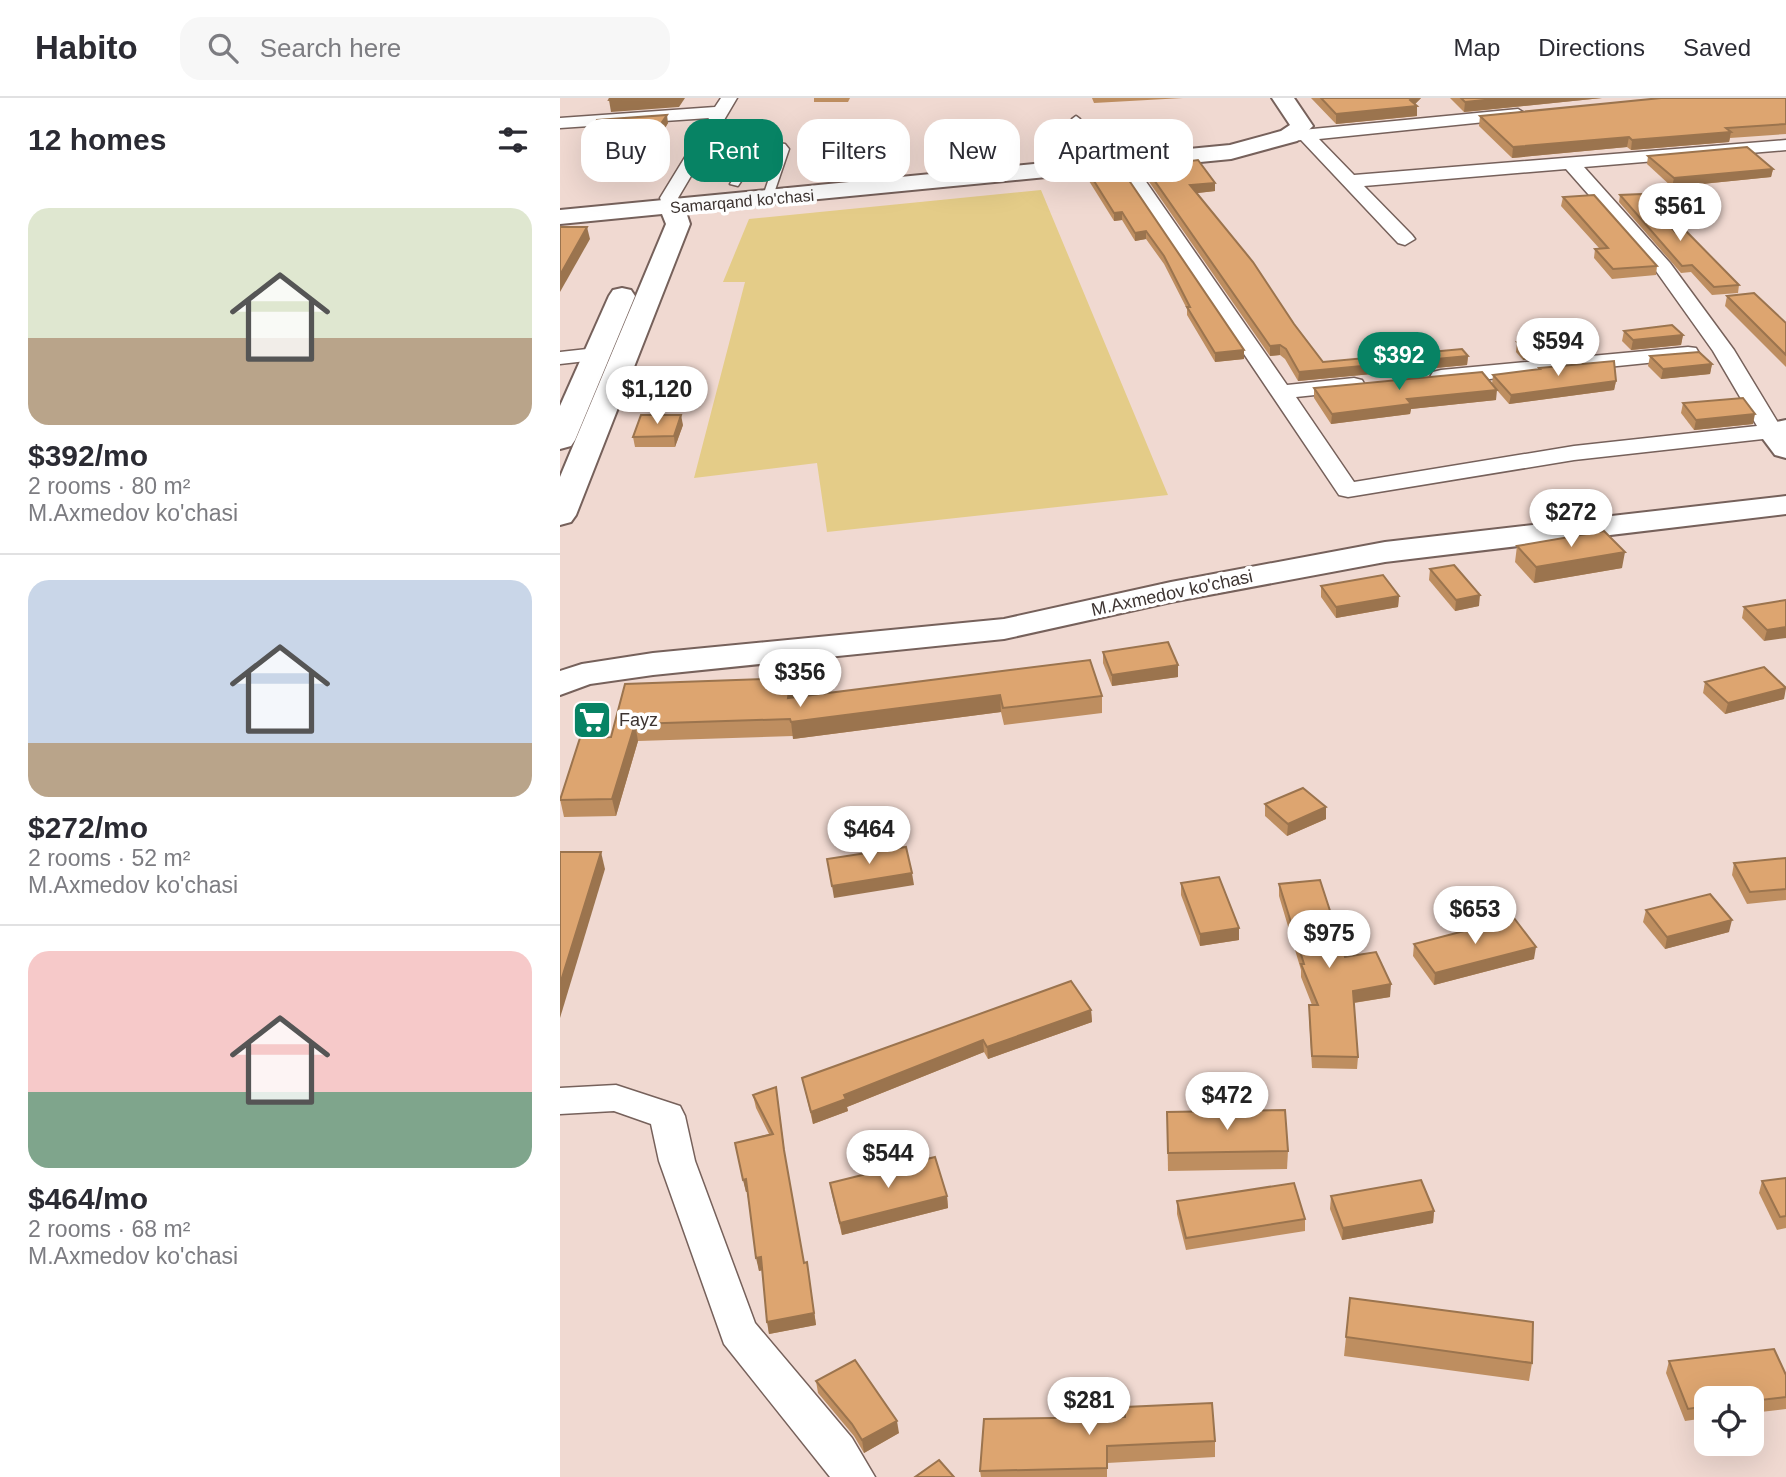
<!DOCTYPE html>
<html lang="en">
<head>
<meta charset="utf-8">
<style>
  :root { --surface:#fff; --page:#f7f7f7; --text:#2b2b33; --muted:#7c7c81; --line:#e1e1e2; --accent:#078364 }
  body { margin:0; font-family:Arial,sans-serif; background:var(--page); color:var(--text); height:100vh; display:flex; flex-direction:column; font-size:26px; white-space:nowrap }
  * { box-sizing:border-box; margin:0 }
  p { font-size:23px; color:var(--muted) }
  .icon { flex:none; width:38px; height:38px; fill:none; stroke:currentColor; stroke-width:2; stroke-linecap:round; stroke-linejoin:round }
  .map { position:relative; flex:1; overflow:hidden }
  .side { display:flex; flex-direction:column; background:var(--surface); width:560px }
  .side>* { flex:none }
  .hud { position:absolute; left:21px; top:21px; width:665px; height:63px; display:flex; gap:14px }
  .fabs { position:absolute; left:1134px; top:1288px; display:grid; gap:14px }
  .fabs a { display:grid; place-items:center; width:70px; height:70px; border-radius:14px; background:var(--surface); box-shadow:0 7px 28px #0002; font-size:35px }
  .price { position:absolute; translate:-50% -60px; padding:0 16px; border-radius:24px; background:#fff; color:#222; font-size:23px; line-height:46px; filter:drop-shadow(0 2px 4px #0008) }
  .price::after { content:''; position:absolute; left:50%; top:42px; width:21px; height:16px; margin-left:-10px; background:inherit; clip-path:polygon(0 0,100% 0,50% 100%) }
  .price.on { background:var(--accent); color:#fff }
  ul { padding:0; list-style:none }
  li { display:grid; align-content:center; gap:14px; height:371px; padding:0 28px }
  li+li { border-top:2px solid var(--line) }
  li span { display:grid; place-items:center; height:217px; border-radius:21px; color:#555 }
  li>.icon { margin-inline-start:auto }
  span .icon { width:126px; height:126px; fill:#fffc; stroke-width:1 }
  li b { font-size:30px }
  h2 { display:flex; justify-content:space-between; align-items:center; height:84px; padding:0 28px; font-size:30px }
  .chip { padding:0 24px; border-radius:21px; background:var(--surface); box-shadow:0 7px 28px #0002; font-size:24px; line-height:63px }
  .chip.on { background:var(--accent); color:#fff }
  header { display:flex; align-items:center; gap:42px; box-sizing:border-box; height:98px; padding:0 35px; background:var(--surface); border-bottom:2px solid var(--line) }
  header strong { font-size:33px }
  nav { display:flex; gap:38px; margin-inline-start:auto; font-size:24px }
  .search { width:490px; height:63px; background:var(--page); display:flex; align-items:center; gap:18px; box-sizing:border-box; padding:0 24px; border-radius:21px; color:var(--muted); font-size:26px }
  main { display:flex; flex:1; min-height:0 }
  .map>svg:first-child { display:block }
  .green { fill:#e4cc88 }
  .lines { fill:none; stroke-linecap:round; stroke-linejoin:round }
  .lane-casing { stroke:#76615b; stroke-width:3 }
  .street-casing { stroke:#76615b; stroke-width:3 }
  .secondary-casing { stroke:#76615b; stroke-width:4 }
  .lane { fill:#fff; fill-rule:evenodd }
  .street { fill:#fff; fill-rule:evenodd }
  .secondary { fill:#fff; fill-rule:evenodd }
  .wall { fill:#be8e60 }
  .shaded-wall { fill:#9b744e }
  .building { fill:#dda570; stroke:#9b744e; stroke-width:2 }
  .labels { text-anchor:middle; stroke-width:7; stroke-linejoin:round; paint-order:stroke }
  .far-street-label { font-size:16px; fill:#3d3431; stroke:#fff }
  .street-label { font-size:18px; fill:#3d3431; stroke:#fff }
  .poi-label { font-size:18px; fill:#3d3431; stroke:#fff; text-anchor:start }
</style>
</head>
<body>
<header>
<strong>Habito</strong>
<div class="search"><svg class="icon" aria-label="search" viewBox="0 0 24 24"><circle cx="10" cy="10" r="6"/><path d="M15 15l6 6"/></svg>Search here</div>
<nav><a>Map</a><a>Directions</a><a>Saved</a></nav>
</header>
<main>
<section class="side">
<h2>12 homes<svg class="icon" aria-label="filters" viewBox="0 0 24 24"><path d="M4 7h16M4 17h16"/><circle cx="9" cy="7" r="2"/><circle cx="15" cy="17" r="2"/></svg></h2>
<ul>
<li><span style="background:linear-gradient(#dfe7d0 60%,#b9a48a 0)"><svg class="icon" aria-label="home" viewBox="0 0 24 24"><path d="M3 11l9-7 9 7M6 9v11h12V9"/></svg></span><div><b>$392/mo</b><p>2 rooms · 80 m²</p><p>M.Axmedov ko'chasi</p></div></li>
<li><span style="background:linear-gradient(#c9d6e8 75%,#b9a48a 0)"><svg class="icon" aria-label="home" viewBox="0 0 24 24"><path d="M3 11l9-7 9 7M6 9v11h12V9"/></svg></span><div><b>$272/mo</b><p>2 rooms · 52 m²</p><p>M.Axmedov ko'chasi</p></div></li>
<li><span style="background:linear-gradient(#f6c9c9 65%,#7fa58c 0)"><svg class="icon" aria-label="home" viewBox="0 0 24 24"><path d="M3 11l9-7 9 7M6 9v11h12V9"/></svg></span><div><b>$464/mo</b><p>2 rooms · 68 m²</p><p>M.Axmedov ko'chasi</p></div></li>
</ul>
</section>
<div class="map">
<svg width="1226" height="1379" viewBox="0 0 1226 1379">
  <rect width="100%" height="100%" fill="#f0d9d1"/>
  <polygon class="green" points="481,92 608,397 267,434 257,365 134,380 185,184 163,184 189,121"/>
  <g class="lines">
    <g class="lane-casing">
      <g id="lane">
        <polygon points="516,18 520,21 527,37 604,43 626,59 618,61 602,49 521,41 512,21"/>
        <polygon points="211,44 225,46 229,51 212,101 207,104 202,101 219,51 201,53 178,88 170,86 195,49"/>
      </g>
    </g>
    <g class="street-casing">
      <g id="street">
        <polygon points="161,0 177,0 118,100 121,109 112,115 105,113 100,100 149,20 0,30 0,20 155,9"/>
        <polygon points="958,11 966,16 964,20 759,41 794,77 1226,42 1226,52 1024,69 1110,165 1174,252 1223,333 1220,338 1212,340 1014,362 788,399 779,397 556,66 559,62 571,62 727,287 794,280 802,282 805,287 802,292 736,299 794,384 1014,348 1197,328 1153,253 1096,173 1006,71 804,88 852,137 855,141 845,147 838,145 741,42 732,43 723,38 732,33"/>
        <polygon points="1128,249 1136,250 1139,255 1136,260 881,286 873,284 870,279 873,274 881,272"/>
        <polygon points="36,250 44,251 47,256 44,261 0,266 0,254"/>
        <polygon points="56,987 120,1008 125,1018 135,1063 195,1225 292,1340 315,1379 270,1379 164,1246 99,1063 91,1026 54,1013 0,1016 0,990"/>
      </g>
    </g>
    <g class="secondary-casing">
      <g id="secondary">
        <polygon points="712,0 734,0 753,28 737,43 671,61 126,114 130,126 16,417 11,424 0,427 0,379 106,126 102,116 0,126 0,112 670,47 721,33 730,27"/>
        <polygon points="62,190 71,192 75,198 15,342 11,348 0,351 0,308 49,198 53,192"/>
        <polygon points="1226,322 1226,360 1215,357 1197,333 1202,327"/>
        <polygon points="1226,398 1226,416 825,464 611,504 444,541 93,577 30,586 0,597 0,573 22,566 93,555 444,521 611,484 825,444"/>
      </g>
    </g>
    <use href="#lane" class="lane"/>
    <use href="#street" class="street"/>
    <use href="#secondary" class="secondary"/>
  </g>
  <g class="wall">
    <polygon points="254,0 290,0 288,4 254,4"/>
    <polygon points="532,0 623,0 534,5"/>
    <polygon points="751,0 861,0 855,6 857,8 857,18 776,26"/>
    <polygon points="890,0 1042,0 904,14"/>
    <polygon points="1226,0 1226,36 1170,40 1169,44 1071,52 1067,49 952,60 919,28 920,18"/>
    <polygon points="108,25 97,43 26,46 24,38"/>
    <polygon points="329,49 320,70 248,69 246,56"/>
    <polygon points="1088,58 1213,71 1211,79 1112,89 1087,66"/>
    <polygon points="585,69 655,85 655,93 637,95 763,264 908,258 907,267 738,283 725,261 720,257 710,258 585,78"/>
    <polygon points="562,72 684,261 655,264 627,217 627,211 604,166 586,141 575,143 562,122 554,123 529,83 529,75"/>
    <polygon points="1060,97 1115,134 1179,187 1178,195 1152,197 1131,174 1121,175 1059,104"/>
    <polygon points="1003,99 1097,168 1096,177 1052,181 1034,160 1035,151 1039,150 1001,108"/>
    <polygon points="1167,198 1226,225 1226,269 1165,208"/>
    <polygon points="1064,233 1123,237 1121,247 1071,252 1062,243"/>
    <polygon points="957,244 1011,257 963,262 956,254"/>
    <polygon points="1090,258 1152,266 1150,276 1101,281 1088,268"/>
    <polygon points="979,270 1056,283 1054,292 949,306 935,290 936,302 851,311 850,316 771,326 754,300 754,290 932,286 933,277 978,272"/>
    <polygon points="1123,305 1193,326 1134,332 1121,315"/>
    <polygon points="123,327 115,349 75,349 73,339"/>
    <polygon points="957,448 1062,470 974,485 955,464"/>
    <polygon points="870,471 919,508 895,513 869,482"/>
    <polygon points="761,488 839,498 838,509 776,520 761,499"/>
    <polygon points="1226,502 1204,543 1182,520 1184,509"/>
    <polygon points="543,554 618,579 552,588 543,565"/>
    <polygon points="1145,584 1224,601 1165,616 1143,595"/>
    <polygon points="65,586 233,597 233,599 542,598 542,615 444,627 441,614 233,641 233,638 78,643 56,718 4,719 0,701 51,639"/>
    <polygon points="705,706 766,721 727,738 705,718"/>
    <polygon points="1226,760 1226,802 1187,806 1172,777 1174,765"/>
    <polygon points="621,785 679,842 640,848 621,797"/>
    <polygon points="719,786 785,859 830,899 794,905 798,959 797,971 752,970 749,919 749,907 752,907 741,879 741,872 719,798"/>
    <polygon points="1086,812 1169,834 1105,851 1083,824"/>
    <polygon points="854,846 974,861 874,887 853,858"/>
    <polygon points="531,912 532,924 428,961 424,954 287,1009 288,1013 253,1026 242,980"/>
    <polygon points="193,997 218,1002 226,1064 244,1165 247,1164 256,1227 209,1236 202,1172 199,1173 187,1094 186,1094 175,1045 209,1036 196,1010"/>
    <polygon points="607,1014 728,1053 727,1071 608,1073"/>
    <polygon points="1226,1080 1226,1130 1217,1132 1199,1095 1202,1083"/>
    <polygon points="270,1085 387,1098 388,1110 282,1137 272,1097"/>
    <polygon points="771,1098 874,1113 873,1125 782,1142 770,1111"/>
    <polygon points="617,1103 745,1121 745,1133 626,1152 617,1116"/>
    <polygon points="786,1239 972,1265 969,1283 784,1258"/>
    <polygon points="1109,1263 1226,1277 1226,1311 1192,1315 1192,1300 1146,1300 1146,1320 1125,1323 1106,1275"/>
    <polygon points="256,1283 339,1335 304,1355 294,1338 258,1295"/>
    <polygon points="424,1321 655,1343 655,1359 547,1365 547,1379 421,1379 420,1373"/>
  </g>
  <g class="shaded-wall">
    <polygon points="77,0 125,0 119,9 51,14 49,2"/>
    <polygon points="852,0 861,0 852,9 857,8 857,18 776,26 776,16 850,2"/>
    <polygon points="944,0 1042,0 904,14 905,4"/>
    <polygon points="107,17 108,25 97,43 95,34"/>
    <polygon points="1171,34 1169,44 1071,52 1072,42"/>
    <polygon points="327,37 329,49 320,70 318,57"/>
    <polygon points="1069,39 1067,49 952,60 953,49"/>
    <polygon points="1213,71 1211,79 1112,89 1114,80"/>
    <polygon points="655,85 655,93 630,96 630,87"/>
    <polygon points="562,114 562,122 554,123 554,115"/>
    <polygon points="27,129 30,141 0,194 0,177"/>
    <polygon points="586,133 586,141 575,143 575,135"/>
    <polygon points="1123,237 1121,247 1071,252 1073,242"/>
    <polygon points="720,247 720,257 710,258 710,248"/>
    <polygon points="1013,248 1011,257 963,262 964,252"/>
    <polygon points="684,252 684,261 655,264 655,255"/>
    <polygon points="908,258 907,267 738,283 739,274"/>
    <polygon points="1152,266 1150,276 1101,281 1103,271"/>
    <polygon points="1056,283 1054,292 949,306 951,297"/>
    <polygon points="937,292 936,302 851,311 850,316 771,326 772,316 847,301"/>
    <polygon points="1195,316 1193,326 1134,332 1136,322"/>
    <polygon points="121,317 123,327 115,349 114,338"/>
    <polygon points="1065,454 1062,470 974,485 976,469"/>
    <polygon points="920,497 919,508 895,513 896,502"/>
    <polygon points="839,498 838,509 776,520 776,509"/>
    <polygon points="1226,529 1226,540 1204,543 1207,532"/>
    <polygon points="618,567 618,579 552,588 552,577"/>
    <polygon points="231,580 233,597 230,617 228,600"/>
    <polygon points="1226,590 1224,601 1165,616 1168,605"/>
    <polygon points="440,597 441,614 233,641 231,624"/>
    <polygon points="75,626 78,643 56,718 52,701"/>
    <polygon points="766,709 766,721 727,738 728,726"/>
    <polygon points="41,754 45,771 0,920 0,886"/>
    <polygon points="352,775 354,787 274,800 272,788"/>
    <polygon points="1172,822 1169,834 1105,851 1107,839"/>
    <polygon points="679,830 679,842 640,848 640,836"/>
    <polygon points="976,849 974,861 874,887 875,875"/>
    <polygon points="831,886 830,899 792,905 793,893"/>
    <polygon points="531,912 532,924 428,961 427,949"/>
    <polygon points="423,942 424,954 287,1009 288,1013 253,1026 251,1014 284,997"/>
    <polygon points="186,1081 188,1094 186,1094 183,1082"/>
    <polygon points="387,1098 388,1110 282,1137 280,1125"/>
    <polygon points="874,1113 873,1125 782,1142 783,1130"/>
    <polygon points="201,1159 203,1172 199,1173 196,1160"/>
    <polygon points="247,1164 256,1227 209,1236 207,1224"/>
    <polygon points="337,1323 339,1335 304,1355 302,1342"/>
  </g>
  <g class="building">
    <polygon points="50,0 77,0 49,2"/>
    <polygon points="761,0 852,0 850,2 857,8 776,16"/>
    <polygon points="901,0 944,0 905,4"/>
    <polygon points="1101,0 1226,0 1226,26 1166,30 1171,34 1072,42 1069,39 953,49 920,18"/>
    <polygon points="107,17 95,34 24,38 37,22"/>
    <polygon points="257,36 327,37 318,57 246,56"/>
    <polygon points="1187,49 1213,71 1114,80 1088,58"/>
    <polygon points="638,62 655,85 630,87 693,164 734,226 763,264 902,251 908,258 739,274 726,251 720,247 710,248 585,69"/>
    <polygon points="562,72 684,252 655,255 627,209 630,209 604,158 586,133 575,135 562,114 554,115 529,75"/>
    <polygon points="1082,96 1115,134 1121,128 1179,187 1154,189 1132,167 1122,168 1060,97"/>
    <polygon points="1034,97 1097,168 1053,171 1035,151 1048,150 1003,99"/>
    <polygon points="0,129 27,129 0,177"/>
    <polygon points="1194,195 1226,225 1226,257 1167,198"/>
    <polygon points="1112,227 1123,237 1073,242 1064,233"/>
    <polygon points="1005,239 1013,248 964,252 957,244"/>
    <polygon points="1139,254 1152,266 1103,271 1090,258"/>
    <polygon points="1054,263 1056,283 951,297 933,277 980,271 979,270"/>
    <polygon points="922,274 937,292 847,301 851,306 772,316 754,290"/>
    <polygon points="1183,300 1195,316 1136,322 1123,305"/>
    <polygon points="81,317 121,317 114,338 73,339"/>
    <polygon points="1044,433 1065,454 976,469 957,448"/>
    <polygon points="894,467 920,497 896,502 870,471"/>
    <polygon points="823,477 839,498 776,509 761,488"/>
    <polygon points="1226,502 1226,529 1207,532 1184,509"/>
    <polygon points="608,544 618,567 552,577 543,554"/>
    <polygon points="530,562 542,598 443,610 440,597 231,624 230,621 75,626 52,701 0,702 20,640 51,639 65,586 231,580 228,600"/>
    <polygon points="1204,569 1226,590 1168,605 1145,584"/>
    <polygon points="743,690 766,709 728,726 705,706"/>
    <polygon points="346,749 352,775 272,788 267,761"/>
    <polygon points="0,754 41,754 0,886"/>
    <polygon points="1226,760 1226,791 1190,794 1174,765"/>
    <polygon points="659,779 679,830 640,836 621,785"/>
    <polygon points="760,782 785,859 816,854 831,886 793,893 798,959 752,958 749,907 758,907 741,866 744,866 719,786"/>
    <polygon points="1150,796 1172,822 1107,839 1086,812"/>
    <polygon points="954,820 976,849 875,875 854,846"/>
    <polygon points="511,883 531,912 427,949 423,942 284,997 286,1001 251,1014 242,980"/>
    <polygon points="216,989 224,1052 244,1165 247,1164 254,1215 207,1224 201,1159 196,1160 186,1081 183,1082 175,1045 213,1036 193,997"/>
    <polygon points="725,1012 728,1053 608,1055 607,1014"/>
    <polygon points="375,1059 387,1098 280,1125 270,1085"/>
    <polygon points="1226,1080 1226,1118 1220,1119 1202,1083"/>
    <polygon points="861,1082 874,1113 783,1130 771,1098"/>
    <polygon points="734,1085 745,1121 626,1140 617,1103"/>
    <polygon points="790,1200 973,1224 972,1265 786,1239"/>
    <polygon points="1214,1251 1226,1277 1226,1299 1192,1303 1192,1300 1146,1300 1146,1308 1128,1311 1109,1263"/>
    <polygon points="295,1262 337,1323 302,1342 292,1326 256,1283"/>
    <polygon points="652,1305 655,1343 547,1348 547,1370 420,1373 424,1321 565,1319 565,1309"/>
    <polygon points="379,1362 394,1379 355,1379"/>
  </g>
  <defs>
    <g id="supermarket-square" transform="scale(2.0125)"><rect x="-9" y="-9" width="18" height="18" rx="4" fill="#078364" stroke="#fff"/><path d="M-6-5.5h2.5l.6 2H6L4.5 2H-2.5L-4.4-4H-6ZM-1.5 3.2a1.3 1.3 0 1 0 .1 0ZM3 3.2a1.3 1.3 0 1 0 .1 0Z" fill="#fff"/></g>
  </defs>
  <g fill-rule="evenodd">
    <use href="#supermarket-square" x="32" y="622"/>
  </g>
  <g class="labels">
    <g class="far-street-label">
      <text transform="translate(182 103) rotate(-5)" y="6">Samarqand ko'chasi</text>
    </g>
    <g class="street-label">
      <text transform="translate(612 495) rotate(-12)" y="6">M.Axmedov ko'chasi</text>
    </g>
    <g class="poi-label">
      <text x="59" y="628">Fayz</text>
    </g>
  </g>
</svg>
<div class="fabs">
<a><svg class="icon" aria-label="locate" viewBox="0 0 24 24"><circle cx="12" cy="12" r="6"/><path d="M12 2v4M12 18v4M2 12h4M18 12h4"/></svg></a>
</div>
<b class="price" style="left:1120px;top:145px">$561</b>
<b class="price" style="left:998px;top:280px">$594</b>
<b class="price on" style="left:839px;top:294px">$392</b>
<b class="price" style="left:97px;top:328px">$1,120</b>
<b class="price" style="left:1011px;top:451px">$272</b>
<b class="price" style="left:240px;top:611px">$356</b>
<b class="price" style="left:309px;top:768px">$464</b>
<b class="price" style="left:915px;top:848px">$653</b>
<b class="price" style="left:769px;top:872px">$975</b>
<b class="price" style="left:667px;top:1034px">$472</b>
<b class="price" style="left:328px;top:1092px">$544</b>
<b class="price" style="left:529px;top:1339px">$281</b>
<div class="hud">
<a class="chip">Buy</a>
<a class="chip on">Rent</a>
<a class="chip">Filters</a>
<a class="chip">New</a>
<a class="chip">Apartment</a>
</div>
</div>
</main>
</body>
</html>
